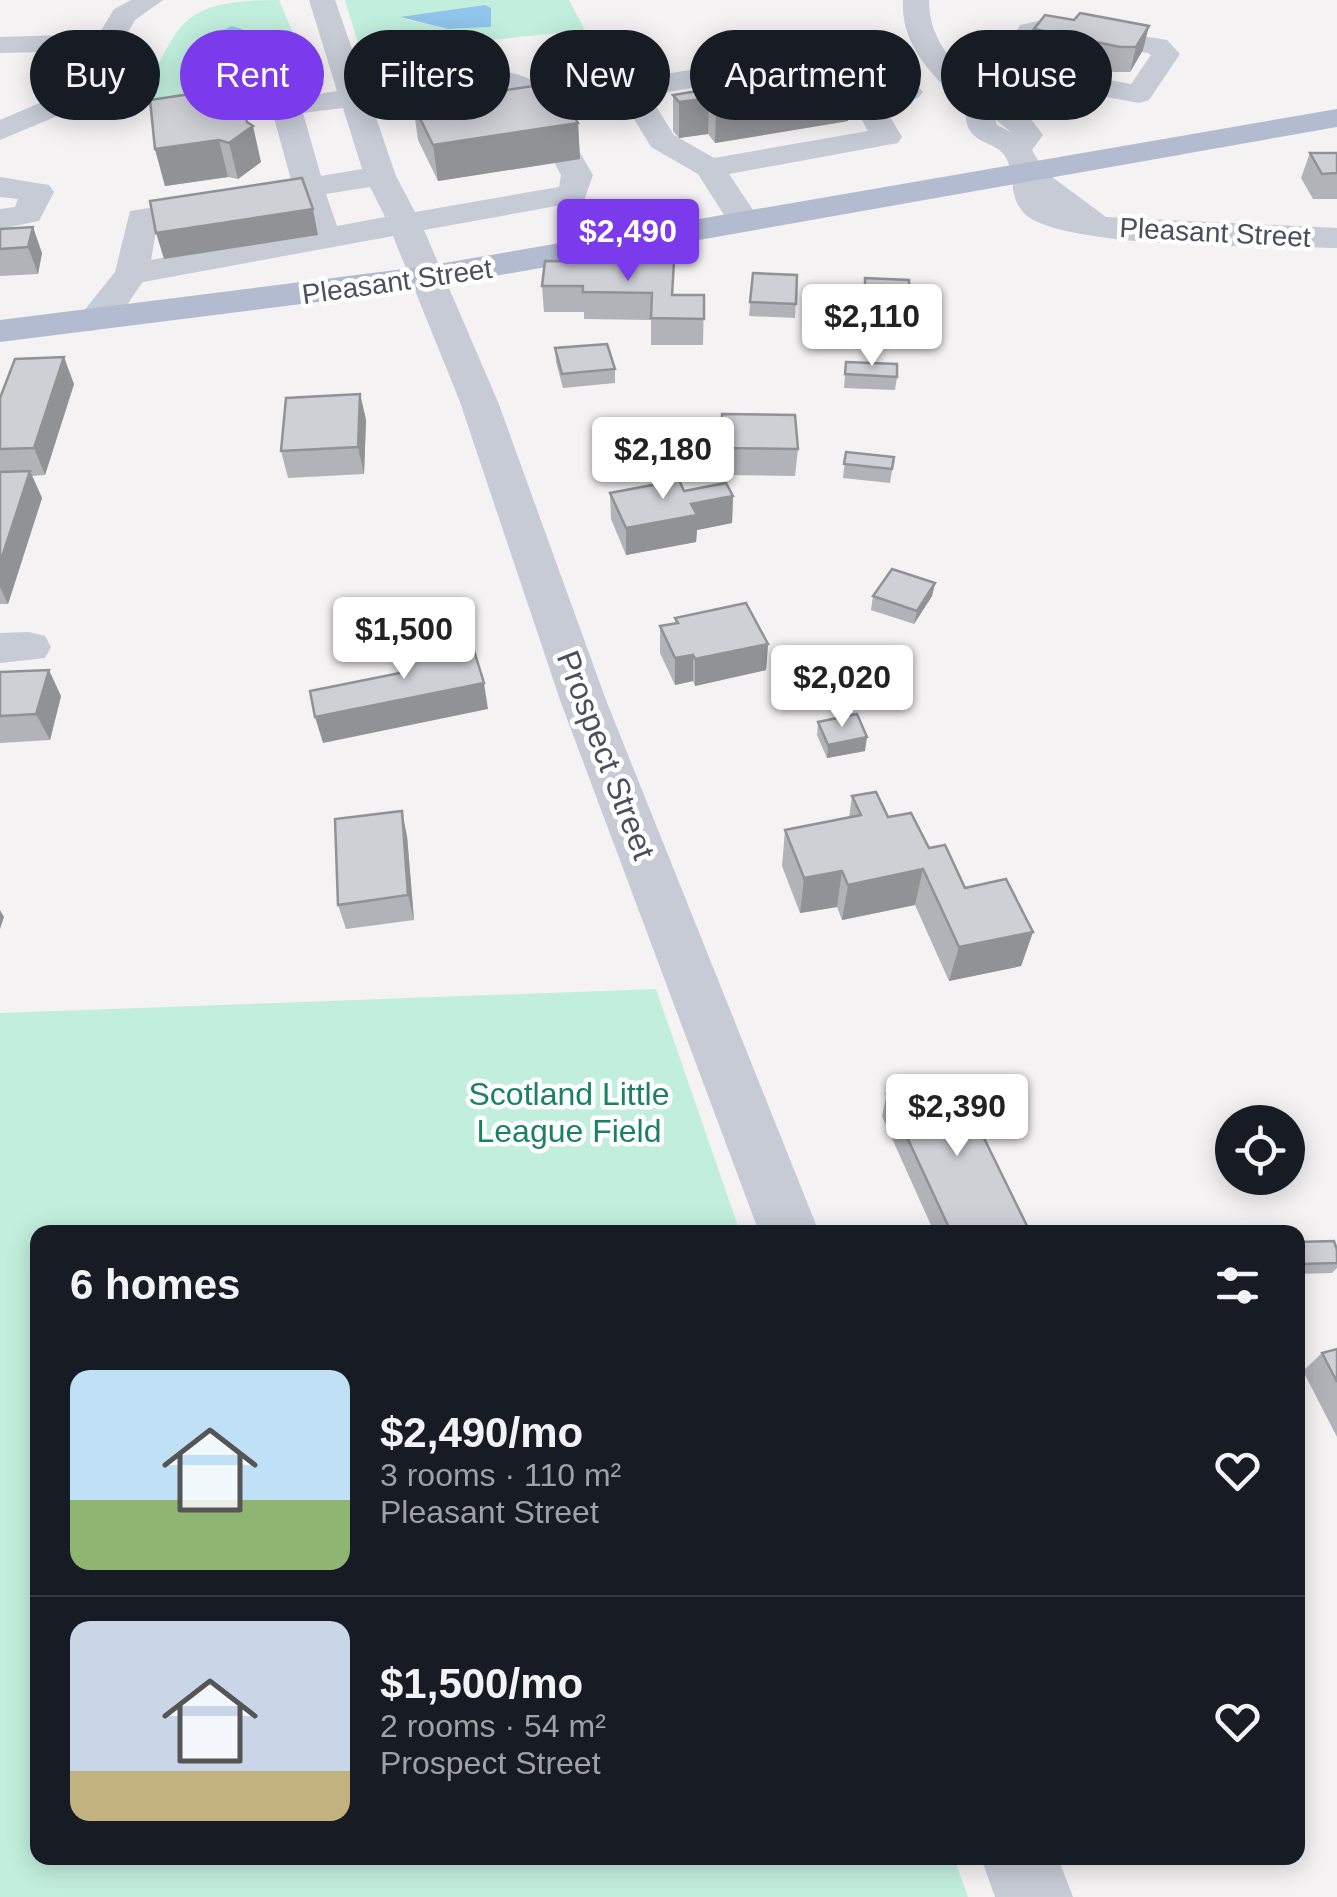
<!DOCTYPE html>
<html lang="en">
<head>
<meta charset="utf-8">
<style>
  :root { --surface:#171b24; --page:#242831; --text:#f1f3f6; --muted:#9ea1a6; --line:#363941; --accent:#7c3aed }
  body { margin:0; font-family:Helvetica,sans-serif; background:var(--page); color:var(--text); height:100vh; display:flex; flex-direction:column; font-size:38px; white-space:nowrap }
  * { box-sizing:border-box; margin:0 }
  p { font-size:32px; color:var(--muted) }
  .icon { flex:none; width:55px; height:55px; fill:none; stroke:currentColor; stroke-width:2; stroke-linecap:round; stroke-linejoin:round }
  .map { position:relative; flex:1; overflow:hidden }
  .details { position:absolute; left:30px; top:1225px; width:1275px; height:640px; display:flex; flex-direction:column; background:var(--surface); border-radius:20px; box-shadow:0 5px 25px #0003 }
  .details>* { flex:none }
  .top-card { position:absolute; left:30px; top:30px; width:1278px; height:90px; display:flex; gap:20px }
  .tools { position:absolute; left:1215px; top:1105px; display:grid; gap:20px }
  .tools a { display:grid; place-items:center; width:90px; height:90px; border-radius:50%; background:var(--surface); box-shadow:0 5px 25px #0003; font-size:50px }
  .price { position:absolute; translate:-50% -85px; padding:0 22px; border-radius:10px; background:#fff; color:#222; font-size:32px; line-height:65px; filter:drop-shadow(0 2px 5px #0008) }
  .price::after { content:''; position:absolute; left:50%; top:60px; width:30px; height:22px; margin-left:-15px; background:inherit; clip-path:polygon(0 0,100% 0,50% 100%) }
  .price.active { background:var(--accent); color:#fff }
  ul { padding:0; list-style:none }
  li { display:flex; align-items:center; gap:30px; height:250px; padding:0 40px }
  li+li { border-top:2px solid var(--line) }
  li span { display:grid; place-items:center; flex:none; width:280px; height:200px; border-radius:20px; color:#555 }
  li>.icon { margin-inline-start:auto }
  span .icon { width:120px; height:120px; fill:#fffc; stroke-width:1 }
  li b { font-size:42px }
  h2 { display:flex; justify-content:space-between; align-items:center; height:120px; padding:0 40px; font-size:42px }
  .chip { padding:0 35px; border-radius:45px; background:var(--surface); box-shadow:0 5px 25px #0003; font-size:35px; line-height:90px }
  .chip.active { background:var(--accent); color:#fff }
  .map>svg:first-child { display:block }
  .green { fill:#c2efdd; fill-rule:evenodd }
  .water { fill:#91c5eb }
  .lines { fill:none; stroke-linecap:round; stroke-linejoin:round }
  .minor { fill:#c6cbd6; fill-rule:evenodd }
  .major { fill:#b2bbcf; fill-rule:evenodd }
  .wall { fill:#b2b3b8 }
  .shaded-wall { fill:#919296 }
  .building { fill:#cfd0d6; stroke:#919296; stroke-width:2.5 }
  .labels { text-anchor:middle; stroke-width:9; stroke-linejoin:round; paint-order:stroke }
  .far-street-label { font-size:28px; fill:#4a505f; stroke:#fff }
  .street-label { font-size:32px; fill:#4a505f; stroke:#fff }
  .park-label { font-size:32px; fill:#1a8163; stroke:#fff }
</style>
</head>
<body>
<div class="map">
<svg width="1337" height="1897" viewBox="0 0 1337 1897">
  <rect width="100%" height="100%" fill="#f4f2f2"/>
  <g class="green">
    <path d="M 279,0 L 313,79 L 139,106 C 179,23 178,0 279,0 ZM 249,43 L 256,52 L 250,65 L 202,75 L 209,44 Z"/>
    <path d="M 345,0 L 569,0 L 585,30 L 361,54 ZM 485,5 L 491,8 L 491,27 L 448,29 L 401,18 Z"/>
    <polygon points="656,989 740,1232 38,1232 38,1858 954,1858 968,1897 0,1897 0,1013"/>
  </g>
  <g class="water">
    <polygon points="485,5 491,8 491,27 448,29 400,17"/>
    <polygon points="231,26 242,29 257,61 223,72 201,75 214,36"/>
  </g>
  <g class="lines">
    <g class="minor">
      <polygon points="131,0 163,0 135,20 86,104 0,140 0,120 65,92 89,51 0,53 0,37 99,34 114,9"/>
      <path d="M 309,0 L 335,0 L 365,87 C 410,80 515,50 546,93 L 791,54 L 849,65 L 918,86 L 923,92 L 918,98 L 883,105 L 902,137 L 898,143 L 729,174 L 761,222 L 757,229 L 733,229 L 698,174 L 651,147 L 622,99 L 555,109 L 593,175 L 584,201 L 424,230 L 498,402 L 606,700 L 819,1232 L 759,1232 L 560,700 L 460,402 L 393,236 L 143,282 C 126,304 112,337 80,330 L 75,322 L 115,272 L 130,211 L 224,196 L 235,199 L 240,206 L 235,213 L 157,226 L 151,260 L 305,231 L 271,107 L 275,101 L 337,91 ZM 791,72 L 866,90 L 855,93 L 850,99 L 868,131 L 714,158 L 674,135 L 649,95 ZM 483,87 L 505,89 L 519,98 L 561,175 L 559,187 L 415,212 L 396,176 L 371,103 ZM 343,108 L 362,169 L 321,176 L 303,113 ZM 370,187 L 385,217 L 337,226 L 326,194 Z"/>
      <path d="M 903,0 L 929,0 C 929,34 946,56 970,79 L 1016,71 L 1001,56 L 1020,25 L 1043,20 L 1167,40 L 1180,54 L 1149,100 L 1139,103 L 1040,85 L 986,94 L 1025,111 L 1043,135 L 1032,150 L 1044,171 L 1106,217 L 1337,228 L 1337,248 C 1281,246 1055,250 1023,212 C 1008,195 1016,174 1005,156 C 997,143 977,144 969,129 C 965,122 967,115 964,108 C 962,100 949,92 944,86 C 920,62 901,35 903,0 ZM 1043,36 L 1148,53 L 1151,55 L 1131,84 L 1049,69 L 1030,54 ZM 995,119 L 1012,133 L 997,125 Z"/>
      <polygon points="0,177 49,185 54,192 39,221 0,229 0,209 15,207 18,199 0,197"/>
      <polygon points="29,632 45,636 51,647 45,658 0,663 0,633"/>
      <polygon points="981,1858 1058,1858 1073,1897 995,1897"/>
    </g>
    <polygon class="major" points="1337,109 1337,127 427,288 0,342 0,320 427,266"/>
  </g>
  <g class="wall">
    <polygon points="1045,15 1143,50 1130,72 1114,72 1029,54 1034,29"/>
    <polygon points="695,79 848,121 715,143 708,134 679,138 673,131 673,95 694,91"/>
    <polygon points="413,104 578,123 580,159 438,181 418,140"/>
    <polygon points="247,122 261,162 238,179 228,177 165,186 155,149"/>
    <polygon points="1310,153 1337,153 1337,199 1313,199 1301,178"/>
    <polygon points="0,229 42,253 38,274 0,276"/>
    <polygon points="545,261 674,295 704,295 703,345 651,345 651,320 584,319 584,312 544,312 542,286"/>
    <polygon points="753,273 797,275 795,318 749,316"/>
    <polygon points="865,278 910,305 908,318 863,316"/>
    <polygon points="555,348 615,369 615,383 563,388 556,362"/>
    <polygon points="846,362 897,377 895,390 844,388"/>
    <polygon points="74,384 45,475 32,476 42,498 8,604 0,604 0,398"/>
    <polygon points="360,394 366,420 364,474 288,478 281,451"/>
    <polygon points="722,414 798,449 795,476 721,475"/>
    <polygon points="846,452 894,457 890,483 843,478"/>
    <polygon points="684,491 733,496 732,523 697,530 696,542 626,555 611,519 610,493"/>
    <polygon points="935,583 932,596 914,624 871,610 873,596"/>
    <polygon points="675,618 768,644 766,670 695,686 693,681 675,685 660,653 660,626 675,624"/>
    <polygon points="0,672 61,696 50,740 0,743"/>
    <polygon points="818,722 865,751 827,758 817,735"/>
    <polygon points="852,796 888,817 929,848 965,888 1033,932 1021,966 949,981 915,905 842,920 837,907 800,913 782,866 785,830 849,818"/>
    <polygon points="407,836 414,920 346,929 338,905"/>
    <polygon points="887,1094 1030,1232 934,1232 882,1116"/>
    <polygon points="1298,1242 1337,1250 1337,1268 1332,1273 1298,1274"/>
    <polygon points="1337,1349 1337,1437 1303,1371 1322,1353"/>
  </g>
  <g class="shaded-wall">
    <polygon points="1149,26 1143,50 1130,72 1136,47"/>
    <polygon points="852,85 848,121 715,143 716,107"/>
    <polygon points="709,98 708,134 679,138 679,102"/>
    <polygon points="578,123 580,159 438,181 433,145"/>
    <polygon points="253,126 261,162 238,179 229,143"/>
    <polygon points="219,140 228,177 165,186 155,149"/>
    <polygon points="313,209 318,235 164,259 156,233"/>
    <polygon points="33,227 42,253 38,274 28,247"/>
    <polygon points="64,357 74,384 45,475 34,448"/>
    <polygon points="360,394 366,420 364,474 358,447"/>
    <polygon points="30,471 42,498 8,604 0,587 0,563"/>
    <polygon points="733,496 732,523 697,530 696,542 626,555 626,528 691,504"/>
    <polygon points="935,583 932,596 914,624 917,611"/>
    <polygon points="768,644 766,670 695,686 695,659"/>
    <polygon points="693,655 693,681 675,685 675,658"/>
    <polygon points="49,670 61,696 50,740 36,714"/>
    <polygon points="484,683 488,709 323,743 315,717"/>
    <polygon points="867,737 865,751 827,758 828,745"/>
    <polygon points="402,811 407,836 414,920 408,895"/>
    <polygon points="923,869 915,905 842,920 848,885"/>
    <polygon points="842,871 837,907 800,913 804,878"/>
    <polygon points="0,910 4,917 0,929"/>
    <polygon points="1033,932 1021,966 949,981 959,947"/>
  </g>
  <g class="building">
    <polygon points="1080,13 1149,26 1136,47 1120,47 1034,29 1045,15 1074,20"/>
    <polygon points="826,59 852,85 716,107 709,98 679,102 673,95 703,90 695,79"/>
    <polygon points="553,83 578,123 433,145 413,104"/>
    <polygon points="237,87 247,122 253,126 229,143 219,140 155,149 150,100"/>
    <polygon points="1310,153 1337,153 1337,173 1322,174"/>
    <polygon points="302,178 313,209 156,233 150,201"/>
    <polygon points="33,227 28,247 0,249 0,229"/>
    <polygon points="545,261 674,262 672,295 704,295 704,319 651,318 652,293 583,292 583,286 542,286"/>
    <polygon points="753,273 797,275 796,304 750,302"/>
    <polygon points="865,278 909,280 910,305 865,303"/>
    <polygon points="607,344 615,369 562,374 555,348"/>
    <polygon points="64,357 34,448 0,449 0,398 15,359"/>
    <polygon points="846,362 897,364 897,377 845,374"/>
    <polygon points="360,394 358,447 281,451 286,398"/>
    <polygon points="722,414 795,415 798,449 722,448"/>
    <polygon points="846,452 894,457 892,469 844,464"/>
    <polygon points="30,471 0,563 0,472"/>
    <polygon points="679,480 684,491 726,483 733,496 691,504 697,515 626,528 610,493"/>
    <polygon points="892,569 935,583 917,611 873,596"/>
    <polygon points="746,603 768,644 695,659 693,655 675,658 660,626 678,623 675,618"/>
    <polygon points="472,644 484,683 315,717 310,691 400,673 397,659"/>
    <polygon points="49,670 36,714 0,716 0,672"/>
    <polygon points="857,714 867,737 828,745 818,722"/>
    <polygon points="876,792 888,817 911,813 929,848 945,845 965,888 1006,879 1033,932 959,947 923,869 848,885 842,871 804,878 785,830 861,815 852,796"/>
    <polygon points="402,811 408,895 338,905 335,819"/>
    <polygon points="954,1077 1030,1232 951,1232 887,1094"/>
    <polygon points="430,1227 429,1232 401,1232 402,1228"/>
    <polygon points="1334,1241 1337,1250 1337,1263 1298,1264 1298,1242"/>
    <polygon points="1337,1349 1337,1382 1322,1353"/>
  </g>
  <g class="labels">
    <g class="far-street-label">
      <text transform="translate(1215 232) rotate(3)" y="10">Pleasant Street</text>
      <text transform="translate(397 281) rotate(-8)" y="10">Pleasant Street</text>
    </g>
    <g class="street-label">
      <text transform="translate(606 755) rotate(69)" y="11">Prospect Street</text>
    </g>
    <g class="park-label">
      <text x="569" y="1105">Scotland Little<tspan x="569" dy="37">League Field</tspan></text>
    </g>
  </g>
</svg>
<div class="tools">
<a><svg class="icon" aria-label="locate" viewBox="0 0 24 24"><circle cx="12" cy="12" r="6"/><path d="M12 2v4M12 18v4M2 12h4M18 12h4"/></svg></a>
</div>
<b class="price active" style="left:628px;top:284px">$2,490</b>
<b class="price" style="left:872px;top:369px">$2,110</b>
<b class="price" style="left:663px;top:502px">$2,180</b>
<b class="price" style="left:404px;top:682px">$1,500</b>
<b class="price" style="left:842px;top:730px">$2,020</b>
<b class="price" style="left:957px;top:1159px">$2,390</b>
<div class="top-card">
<a class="chip">Buy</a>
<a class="chip active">Rent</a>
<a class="chip">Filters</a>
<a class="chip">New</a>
<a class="chip">Apartment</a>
<a class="chip">House</a>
</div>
<section class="details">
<h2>6 homes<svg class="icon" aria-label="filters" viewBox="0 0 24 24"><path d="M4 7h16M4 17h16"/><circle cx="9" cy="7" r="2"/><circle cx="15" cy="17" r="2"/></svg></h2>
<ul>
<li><span style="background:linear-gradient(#bfe0f5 65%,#8fb573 0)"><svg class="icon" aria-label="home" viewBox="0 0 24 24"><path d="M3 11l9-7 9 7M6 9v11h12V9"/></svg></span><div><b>$2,490/mo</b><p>3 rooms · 110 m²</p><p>Pleasant Street</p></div><svg class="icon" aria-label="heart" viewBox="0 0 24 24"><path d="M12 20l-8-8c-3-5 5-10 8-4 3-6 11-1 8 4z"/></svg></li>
<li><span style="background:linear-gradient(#c9d6e8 75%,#c2b280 0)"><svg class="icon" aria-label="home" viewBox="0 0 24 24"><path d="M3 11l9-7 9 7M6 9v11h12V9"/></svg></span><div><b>$1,500/mo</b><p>2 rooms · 54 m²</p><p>Prospect Street</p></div><svg class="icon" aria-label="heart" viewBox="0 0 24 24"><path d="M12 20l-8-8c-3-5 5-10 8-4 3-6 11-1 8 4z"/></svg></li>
</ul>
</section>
</div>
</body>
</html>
